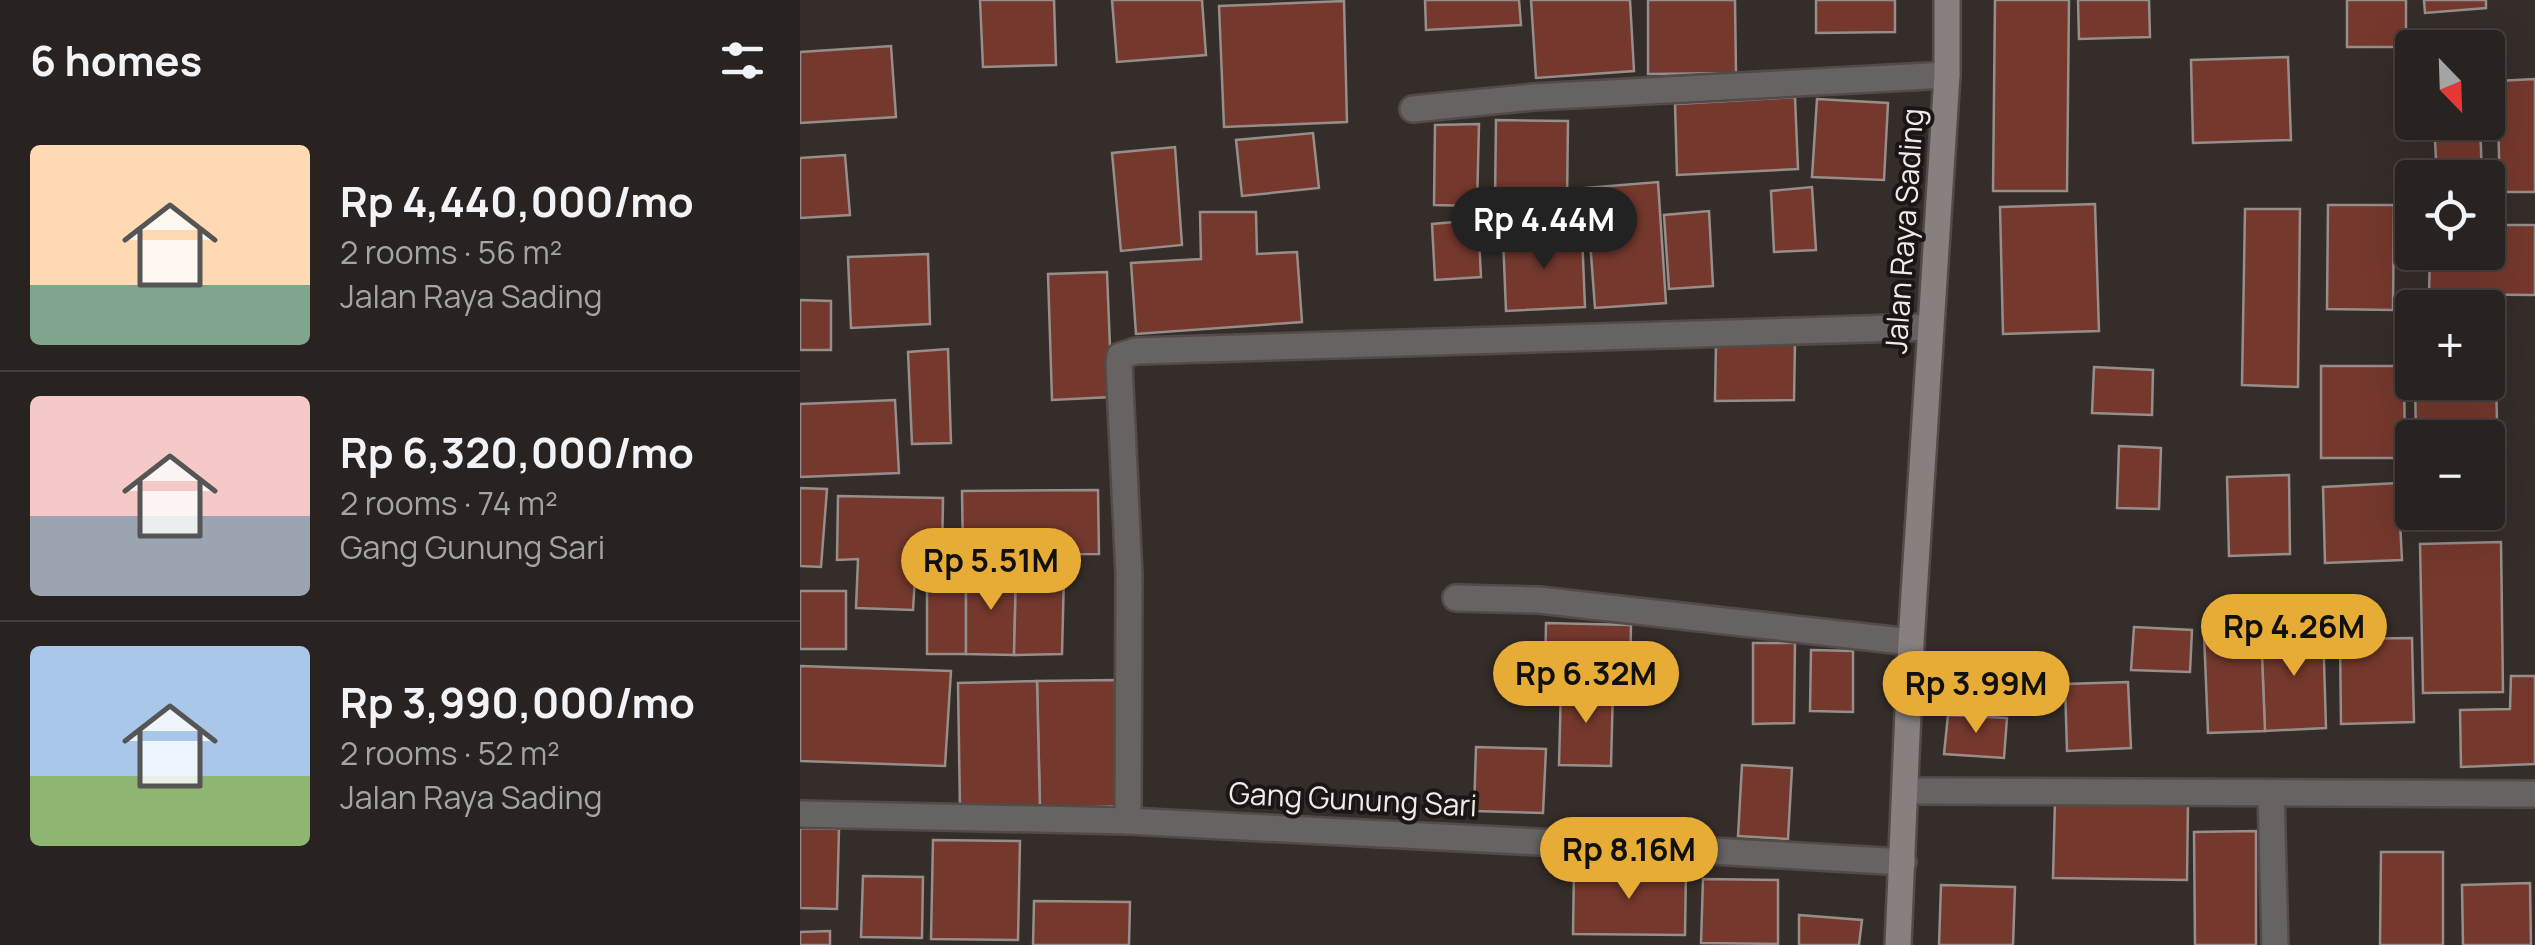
<!DOCTYPE html>
<html lang="en">
<head>
<meta charset="utf-8">
<style>
  :root { --surface:#282220; --page:#342f2d; --text:#f1f3f6; --muted:#a5a4a5; --line:#443f3e; --accent:#e6ac36 }
  body { margin:0; font-family:Manrope,sans-serif; background:var(--page); color:var(--text); height:100vh; display:flex; flex-direction:column; font-size:38px; white-space:nowrap }
  * { box-sizing:border-box; margin:0 }
  p { font-size:32px; color:var(--muted) }
  .icon { flex:none; width:55px; height:55px; fill:none; stroke:currentColor; stroke-width:2; stroke-linecap:round; stroke-linejoin:round }
  .map { position:relative; flex:1; overflow:hidden }
  .panel { display:flex; flex-direction:column; background:var(--surface); width:800px }
  .panel>* { flex:none }
  .needle { width:65px; rotate:157deg }
  .buttons { position:absolute; left:1595px; top:30px; display:grid; gap:20px }
  .buttons a { display:grid; place-items:center; width:110px; height:110px; border-radius:10px; background:var(--surface); box-shadow:0 10px 40px #0002,0 0 0 2px var(--line); font-size:50px }
  .price { position:absolute; translate:-50% -85px; padding:0 22px; border-radius:35px; background:var(--accent); color:#111; font-size:32px; line-height:65px; filter:drop-shadow(0 2px 5px #0008) }
  .price::after { content:''; position:absolute; left:50%; top:60px; width:30px; height:22px; margin-left:-15px; background:inherit; clip-path:polygon(0 0,100% 0,50% 100%) }
  .price.active { background:#222; color:#fff }
  ul { padding:0; list-style:none }
  li { display:flex; align-items:center; gap:30px; height:250px; padding:0 30px }
  li+li { border-top:2px solid var(--line) }
  li span { display:grid; place-items:center; flex:none; width:280px; height:200px; border-radius:10px; color:#555 }
  li>.icon { margin-inline-start:auto }
  span .icon { width:120px; height:120px; fill:#fffc; stroke-width:1 }
  li b { font-size:42px }
  h2 { display:flex; justify-content:space-between; align-items:center; height:120px; padding:0 30px; font-size:42px }
  main { display:flex; flex:1; min-height:0 }
  .map>svg:first-child { display:block }
  .building { fill:#75382d; stroke:#978d8a; stroke-width:2.5 }
  .lines { fill:none; stroke-linecap:round; stroke-linejoin:round }
  .street-casing { stroke:#534b48; stroke-width:30 }
  .secondary-casing { stroke:#534b48; stroke-width:30 }
  .street { stroke:#676363; stroke-width:25 }
  .secondary { stroke:#87807f; stroke-width:25 }
  .labels { text-anchor:middle; stroke-width:8; stroke-linejoin:round; paint-order:stroke }
  .street-label { font-size:30px; fill:#f0eae8; stroke:#1a1615 }
</style>
</head>
<body>
<main>
<section class="panel">
<h2>6 homes<svg class="icon" aria-label="filters" viewBox="0 0 24 24"><path d="M4 7h16M4 17h16"/><circle cx="9" cy="7" r="2"/><circle cx="15" cy="17" r="2"/></svg></h2>
<ul>
<li><span style="background:linear-gradient(#ffd9b3 70%,#7fa58c 0)"><svg class="icon" aria-label="home" viewBox="0 0 24 24"><path d="M3 11l9-7 9 7M6 9v11h12V9"/></svg></span><div><b>Rp 4,440,000/mo</b><p>2 rooms · 56 m²</p><p>Jalan Raya Sading</p></div></li>
<li><span style="background:linear-gradient(#f6c9c9 60%,#9aa5b1 0)"><svg class="icon" aria-label="home" viewBox="0 0 24 24"><path d="M3 11l9-7 9 7M6 9v11h12V9"/></svg></span><div><b>Rp 6,320,000/mo</b><p>2 rooms · 74 m²</p><p>Gang Gunung Sari</p></div></li>
<li><span style="background:linear-gradient(#a9c7e8 65%,#8fb573 0)"><svg class="icon" aria-label="home" viewBox="0 0 24 24"><path d="M3 11l9-7 9 7M6 9v11h12V9"/></svg></span><div><b>Rp 3,990,000/mo</b><p>2 rooms · 52 m²</p><p>Jalan Raya Sading</p></div></li>
</ul>
</section>
<div class="map">
<svg width="1735" height="945" viewBox="0 0 1735 945">
  <rect width="100%" height="100%" fill="#352d2a"/>
  <g class="building">
    <polygon points="180,0 254,0 256,65 183,67"/>
    <polygon points="312,0 402,0 406,55 317,62"/>
    <polygon points="625,0 719,0 721,25 626,30"/>
    <polygon points="731,0 830,0 834,71 736,78"/>
    <polygon points="848,0 935,0 936,73 848,74"/>
    <polygon points="1016,0 1095,0 1095,32 1016,33"/>
    <polygon points="1195,0 1269,0 1267,191 1193,191"/>
    <polygon points="1278,0 1349,0 1350,37 1279,39"/>
    <rect x="1547" y="0" width="59" height="47"/>
    <polygon points="1624,0 1686,0 1686,8 1625,13"/>
    <polygon points="544,1 547,122 424,127 419,6"/>
    <polygon points="91,46 96,117 0,123 0,52"/>
    <polygon points="1488,57 1491,140 1393,143 1391,60"/>
    <polygon points="1735,79 1735,192 1700,192 1697,81"/>
    <polygon points="995,97 998,169 877,175 875,104"/>
    <polygon points="1017,99 1088,103 1084,180 1012,177"/>
    <polygon points="696,120 768,121 767,202 695,201"/>
    <polygon points="1634,122 1680,122 1682,178 1637,178"/>
    <polygon points="679,124 677,206 634,205 635,125"/>
    <polygon points="513,133 519,188 442,196 436,140"/>
    <polygon points="375,147 382,245 321,251 312,153"/>
    <polygon points="45,155 50,215 0,218 0,158"/>
    <polygon points="858,182 866,303 795,308 786,188"/>
    <polygon points="1012,187 1016,250 974,252 971,191"/>
    <polygon points="1295,204 1299,331 1203,334 1200,207"/>
    <polygon points="1528,205 1594,205 1593,310 1527,309"/>
    <polygon points="1445,209 1500,209 1498,387 1442,385"/>
    <polygon points="909,211 913,286 869,289 864,215"/>
    <polygon points="400,212 456,212 457,254 497,252 502,322 336,334 331,263 401,259"/>
    <polygon points="678,220 681,277 635,280 632,224"/>
    <polygon points="1688,225 1735,225 1735,295 1629,294 1630,252 1688,252"/>
    <polygon points="782,234 785,307 706,311 703,238"/>
    <polygon points="128,254 130,324 51,328 48,257"/>
    <polygon points="307,272 312,397 252,400 248,274"/>
    <polygon points="0,300 31,301 31,350 0,350"/>
    <polygon points="1694,307 1698,458 1688,459 1688,438 1616,438 1615,382 1688,382 1688,308"/>
    <polygon points="995,342 994,400 915,401 916,343"/>
    <polygon points="148,349 151,443 112,444 108,352"/>
    <polygon points="1521,366 1604,366 1605,458 1521,458"/>
    <polygon points="1294,367 1353,370 1352,415 1292,413"/>
    <polygon points="95,400 99,473 0,477 0,404"/>
    <polygon points="1319,446 1361,448 1359,509 1317,508"/>
    <polygon points="1688,466 1697,466 1699,522 1613,524 1611,467 1612,512 1688,512"/>
    <polygon points="1489,475 1490,554 1429,556 1427,477"/>
    <polygon points="1598,483 1602,560 1525,563 1523,487"/>
    <polygon points="0,488 27,489 21,567 0,566"/>
    <polygon points="298,490 299,554 163,555 162,491"/>
    <polygon points="38,496 143,498 142,562 116,561 113,610 56,608 58,559 37,560"/>
    <polygon points="1701,542 1703,692 1623,693 1620,544"/>
    <rect x="127" y="573" width="39" height="81"/>
    <polygon points="166,573 216,573 214,655 166,654"/>
    <polygon points="216,573 264,574 262,654 214,655"/>
    <rect x="0" y="591" width="46" height="58"/>
    <polygon points="746,623 831,625 830,675 745,674"/>
    <polygon points="1334,627 1392,630 1390,672 1331,670"/>
    <polygon points="1523,628 1526,728 1465,731 1461,631"/>
    <polygon points="1461,631 1465,731 1408,733 1404,633"/>
    <polygon points="1612,638 1614,722 1541,724 1540,639"/>
    <polygon points="953,643 995,643 994,723 953,724"/>
    <polygon points="1011,650 1053,651 1053,712 1010,711"/>
    <polygon points="0,666 151,671 145,766 0,761"/>
    <polygon points="1711,676 1735,676 1735,764 1661,767 1660,710 1710,709"/>
    <polygon points="315,680 317,806 240,809 237,681"/>
    <polygon points="237,681 240,809 160,810 158,683"/>
    <polygon points="1328,682 1331,748 1267,751 1265,684"/>
    <polygon points="761,687 813,688 811,766 759,765"/>
    <polygon points="1148,715 1207,718 1204,758 1144,754"/>
    <polygon points="676,747 746,749 743,813 674,811"/>
    <polygon points="942,765 992,768 988,839 938,836"/>
    <polygon points="1255,800 1388,803 1387,880 1253,878"/>
    <polygon points="0,828 39,829 37,909 0,908"/>
    <polygon points="1456,831 1456,945 1395,945 1394,832"/>
    <polygon points="133,840 220,841 218,940 131,939"/>
    <polygon points="1581,852 1643,852 1643,945 1580,945"/>
    <polygon points="774,868 886,870 885,935 773,934"/>
    <polygon points="63,876 123,877 122,938 61,937"/>
    <polygon points="903,879 978,880 978,944 901,943"/>
    <polygon points="1730,883 1731,945 1663,945 1662,885"/>
    <polygon points="1141,885 1215,887 1213,945 1139,945"/>
    <polygon points="234,901 330,902 329,945 233,945"/>
    <polygon points="999,915 1062,920 1059,945 999,945"/>
    <polygon points="30,931 30,945 0,945 0,932"/>
  </g>
  <g class="lines">
    <g class="street-casing">
      <g id="street">
        <polyline points="613,109 734,97 1147,75"/>
        <polyline points="656,598 739,600 1111,642"/>
        <polyline points="1105,791 1735,794"/>
        <polyline points="1471,793 1475,945"/>
        <polyline points="0,814 328,821 895,850 1103,862"/>
        <polyline points="328,821 329,575 319,364 320,356 336,351 1131,327"/>
      </g>
    </g>
    <g class="secondary-casing">
      <polyline id="secondary" points="1098,945 1111,642 1147,75 1147,0"/>
    </g>
    <use href="#street" class="street"/>
    <use href="#secondary" class="secondary"/>
  </g>
  <g class="labels">
    <g class="street-label">
      <text transform="translate(1105 231) rotate(-86)" y="10">Jalan Raya Sading</text>
      <text transform="translate(553 800) rotate(3)" y="10">Gang Gunung Sari</text>
    </g>
  </g>
</svg>
<div class="buttons">
<a><svg class="needle" viewBox="-14 -14 28 28"><path d="M0-13l5 13h-10z" fill="#e53935"/><path d="M0 13l5-13h-10z" fill="#a5a4a5"/></svg></a>
<a><svg class="icon" aria-label="locate" viewBox="0 0 24 24"><circle cx="12" cy="12" r="6"/><path d="M12 2v4M12 18v4M2 12h4M18 12h4"/></svg></a>
<a>+</a>
<a>−</a>
</div>
<b class="price active" style="left:744px;top:272px">Rp 4.44M</b>
<b class="price" style="left:191px;top:613px">Rp 5.51M</b>
<b class="price" style="left:1494px;top:679px">Rp 4.26M</b>
<b class="price" style="left:786px;top:726px">Rp 6.32M</b>
<b class="price" style="left:1176px;top:736px">Rp 3.99M</b>
<b class="price" style="left:829px;top:902px">Rp 8.16M</b>
</div>
</main>
</body>
</html>
